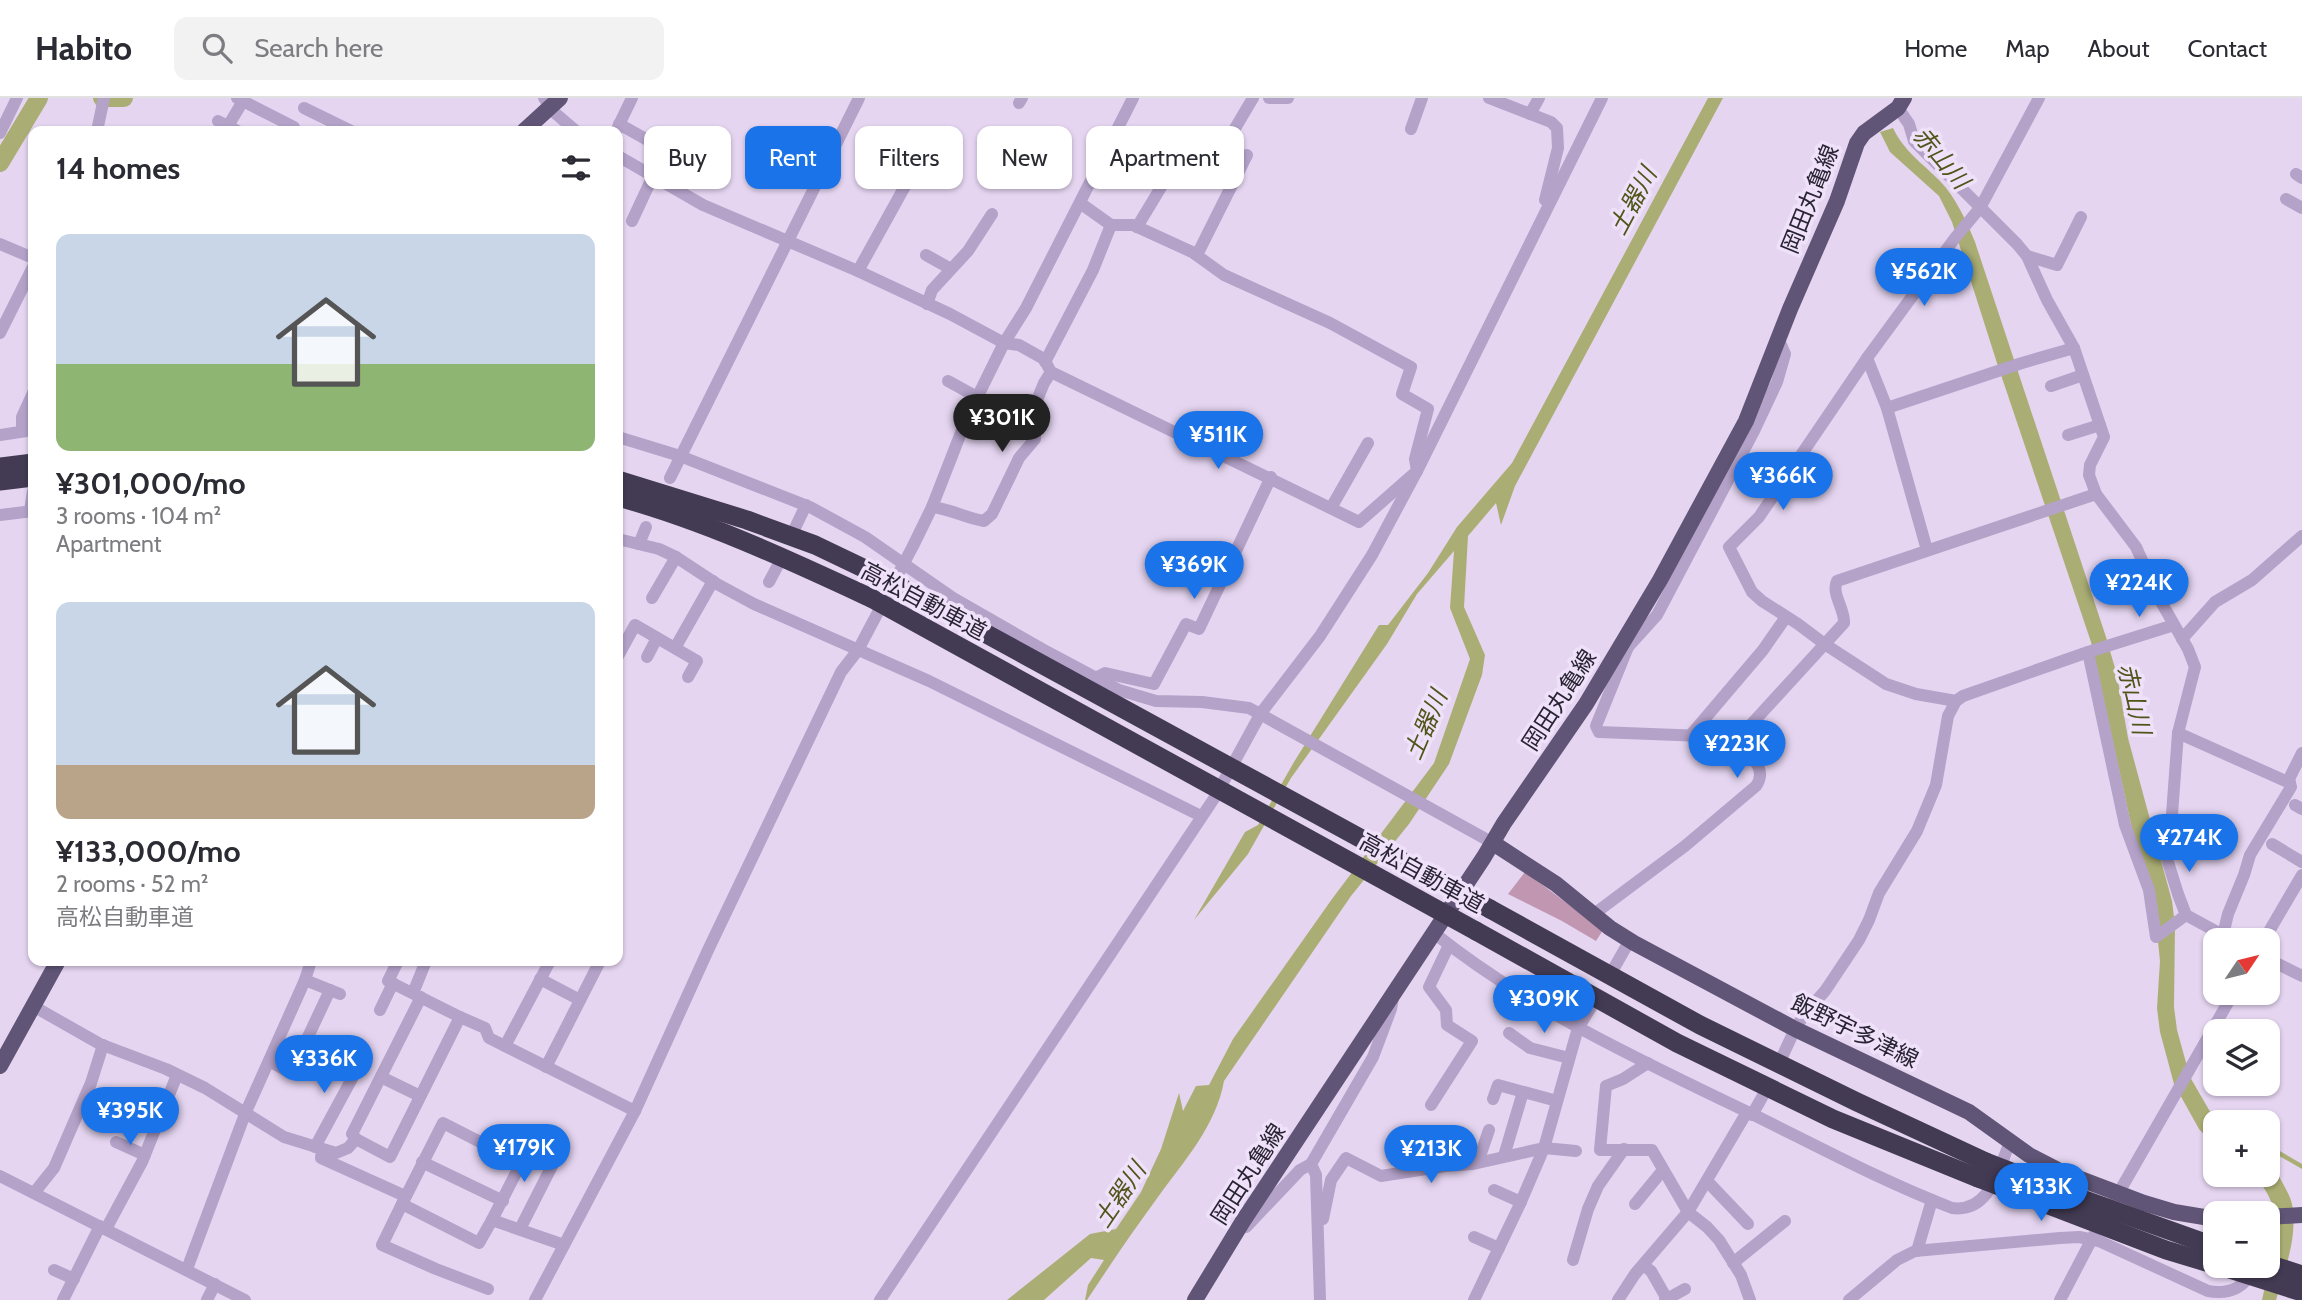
<!DOCTYPE html>
<html lang="en">
<head>
<meta charset="utf-8">
<style>
  :root { --surface:#fff; --page:#f2f2f3; --text:#2b2b33; --muted:#7c7c81; --line:#e1e1e2; --accent:#1a73e8 }
  body { margin:0; font-family:Cabin,"Noto Sans JP",sans-serif; background:var(--page); color:var(--text); height:100vh; display:flex; flex-direction:column; font-size:26px; white-space:nowrap }
  * { box-sizing:border-box; margin:0 }
  p { font-size:23px; color:var(--muted) }
  .icon { flex:none; width:38px; height:38px; fill:none; stroke:currentColor; stroke-width:2; stroke-linecap:round; stroke-linejoin:round }
  .map { position:relative; flex:1; overflow:hidden }
  .sheet { position:absolute; left:28px; top:28px; width:595px; height:840px; display:flex; flex-direction:column; background:var(--surface); border-radius:14px; box-shadow:0 2px 5px #0004 }
  .sheet>* { flex:none }
  .hud { position:absolute; left:644px; top:28px; width:665px; height:63px; display:flex; gap:14px }
  .needle { width:46px; rotate:55deg }
  .fabs { position:absolute; left:2203px; top:830px; display:grid; gap:14px }
  .fabs a { display:grid; place-items:center; width:77px; height:77px; border-radius:14px; background:var(--surface); box-shadow:0 2px 5px #0004; font-size:35px }
  .price { position:absolute; translate:-50% -60px; padding:0 16px; border-radius:24px; background:var(--accent); color:#fff; font-size:23px; line-height:46px; filter:drop-shadow(0 2px 4px #0008) }
  .price::after { content:''; position:absolute; left:50%; top:42px; width:21px; height:16px; margin-left:-10px; background:inherit; clip-path:polygon(0 0,100% 0,50% 100%) }
  .price.on { background:#222; color:#fff }
  ul { padding:0; list-style:none }
  li { display:grid; align-content:center; gap:14px; height:371px; padding:0 28px }
  li span { display:grid; place-items:center; height:217px; border-radius:14px; color:#555 }
  li>.icon { margin-inline-start:auto }
  span .icon { width:126px; height:126px; fill:#fffc; stroke-width:1 }
  li b { font-size:30px }
  h2 { display:flex; justify-content:space-between; align-items:center; height:84px; padding:0 28px; font-size:30px }
  .tag { padding:0 24px; border-radius:14px; background:var(--surface); box-shadow:0 2px 5px #0004; font-size:24px; line-height:63px }
  .tag.on { background:var(--accent); color:#fff }
  header { display:flex; align-items:center; gap:42px; box-sizing:border-box; height:98px; padding:0 35px; background:var(--surface); border-bottom:2px solid var(--line) }
  header strong { font-size:33px }
  nav { display:flex; gap:38px; margin-inline-start:auto; font-size:24px }
  .search { width:490px; height:63px; background:var(--page); display:flex; align-items:center; gap:18px; box-sizing:border-box; padding:0 24px; border-radius:14px; color:var(--muted); font-size:26px }
  .map>svg:first-child { display:block }
  .green { fill:#c096b1 }
  .water { fill:#abae74 }
  .lines { fill:none; stroke-linecap:round; stroke-linejoin:round }
  .river { stroke:#abae74; stroke-width:18 }
  .minor { stroke:#b4a2c9; stroke-width:12 }
  .major { stroke:#605576; stroke-width:16 }
  .highway { stroke:#433b54; stroke-width:19 }
  .highway-bridge { stroke:#433b54; stroke-width:19 }
  .labels { text-anchor:middle; stroke-width:7; stroke-linejoin:round; paint-order:stroke }
  .street-label { font-size:23px; fill:#292433; stroke:#efe1f9 }
  .water-label { font-size:24px; font-style:italic; fill:#50551a; stroke:#efe1f9 }
</style>
</head>
<body>
<header>
<strong>Habito</strong>
<div class="search"><svg class="icon" aria-label="search" viewBox="0 0 24 24"><circle cx="10" cy="10" r="6"/><path d="M15 15l6 6"/></svg>Search here</div>
<nav><a>Home</a><a>Map</a><a>About</a><a>Contact</a></nav>
</header>
<div class="map">
<svg width="2302" height="1202" viewBox="0 0 2302 1202">
  <rect width="100%" height="100%" fill="#e5d5f1"/>
  <polygon class="green" points="1525,774 1603,832 1596,843 1562,823 1508,796"/>
  <g class="water">
    <path d="M 1708,0 L 1723,0 L 1515,388 L 1501,427 L 1496,405 L 1468,438 L 1464,509 L 1485,557 L 1482,577 L 1449,666 L 1409,726 L 1351,798 L 1224,983 C 1216,1028 1184,1063 1158,1099 C 1133,1133 1110,1167 1087,1202 L 1085,1202 L 1088,1187 L 1104,1162 L 1091,1160 L 1044,1202 L 1007,1202 L 1090,1136 L 1116,1131 L 1141,1094 L 1161,1051 L 1179,995 L 1183,1013 L 1196,988 L 1209,987 L 1233,941 L 1332,801 L 1434,665 L 1470,561 L 1450,510 L 1454,453 L 1417,496 L 1387,546 L 1291,680 L 1248,756 L 1194,822 L 1245,734 L 1258,727 L 1294,664 L 1379,527 L 1388,527 L 1428,475 L 1457,429 L 1512,365 Z"/>
    <path d="M 1893,30 C 1904,53 1922,65 1940,83 C 1956,100 1966,122 1975,144 L 2106,539 L 2117,577 L 2128,640 L 2172,803 L 2175,827 L 2174,909 L 2177,932 L 2190,979 L 2216,1024 L 2215,1049 L 2199,1031 L 2174,986 L 2160,934 L 2157,910 L 2160,863 L 2154,804 L 2134,740 L 2091,544 L 1997,265 L 1952,124 L 1939,98 L 1890,54 L 1880,34 Z"/>
    <path d="M 2271,1048 L 2302,1066 L 2302,1071 L 2274,1055 C 2271,1073 2288,1089 2292,1106 C 2298,1139 2285,1171 2276,1202 L 2262,1202 C 2272,1154 2292,1118 2253,1076 L 2268,1076 L 2268,1049 Z"/>
  </g>
  <g class="lines">
    <g class="river">
      <polyline points="102,0 124,0"/>
      <polyline points="0,65 39,0"/>
    </g>
    <g class="minor">
      <polyline points="237,0 294,29"/>
      <polyline points="544,0 555,15 576,33"/>
      <polyline points="1269,0 1288,0"/>
      <polyline points="1489,0 1551,24 1557,30 1558,50 1545,102"/>
      <polyline points="1019,5 1022,0"/>
      <polyline points="304,10 351,33"/>
      <polyline points="1898,10 1909,26 1914,43 2017,146 2027,158 2047,202 2074,250 2104,339 2090,367 2089,377 2092,385 2096,396 2136,449 2160,502 2188,551 2195,569 2178,635 2171,730 2162,745 2178,796 2186,817 2232,842"/>
      <polyline points="1530,16 1539,0"/>
      <polyline points="218,23 238,33"/>
      <polyline points="619,26 667,53"/>
      <polyline points="228,28 243,3"/>
      <polyline points="1411,31 1422,0"/>
      <polyline points="97,33 104,0"/>
      <polyline points="616,33 632,0"/>
      <polyline points="0,35 17,0"/>
      <polyline points="1221,54 1253,0"/>
      <polyline points="618,58 703,107 858,173 950,216 1004,245 1019,247 1044,261 1051,274 1359,424 1417,373 1415,361 1428,311 1402,296 1411,269 1330,225 1224,177 1192,154 1133,127 1111,127 1080,105"/>
      <polyline points="2296,76 2302,80"/>
      <polyline points="2286,101 2302,110"/>
      <polyline points="632,123 653,78"/>
      <polyline points="1137,129 1172,71"/>
      <polyline points="0,146 33,160"/>
      <polyline points="926,157 951,171"/>
      <polyline points="1197,157 1247,57"/>
      <polyline points="2027,158 2057,167 2081,119"/>
      <polyline points="858,173 935,34"/>
      <polyline points="927,206 932,192 968,153 992,116"/>
      <polyline points="0,235 33,169"/>
      <polyline points="1867,260 1887,310 1927,452"/>
      <polyline points="1045,264 1093,172 1111,127"/>
      <polyline points="948,283 977,299"/>
      <polyline points="2051,288 2083,277"/>
      <polyline points="1887,310 2022,265 2074,250"/>
      <polyline points="22,333 22,319 33,295"/>
      <polyline points="0,337 33,332"/>
      <polyline points="2068,337 2100,327"/>
      <polyline points="618,339 680,358 810,409 865,439 953,500 1042,551 1119,592 1156,603 1202,604 1249,610 1493,745"/>
      <polyline points="670,380 859,0"/>
      <path d="M 932,409 C 951,411 965,420 984,423 L 992,416 L 1019,360 L 1035,341 L 1035,307 L 1044,285 L 1051,274"/>
      <polyline points="1331,410 1368,345"/>
      <polyline points="30,413 33,393"/>
      <polyline points="0,417 33,413"/>
      <polyline points="795,430 806,407"/>
      <polyline points="618,441 659,451 676,459 717,486 754,506 929,583 1201,718"/>
      <polyline points="639,446 646,429"/>
      <polyline points="769,484 777,469"/>
      <polyline points="652,500 676,459"/>
      <polyline points="2182,541 2215,504 2252,482 2302,438"/>
      <polyline points="1624,544 1628,549 1596,628 1599,634 1729,639 1736,643"/>
      <polyline points="1628,549 1657,517 1754,333 1777,284 1785,256 1778,240"/>
      <polyline points="675,550 713,483"/>
      <polyline points="2088,554 2125,727 2149,792 2156,839 2186,817"/>
      <polyline points="618,558 635,527 697,563 688,579"/>
      <polyline points="647,559 657,540"/>
      <polyline points="1095,580 1105,575 1154,586 1186,526 1199,531 1271,379"/>
      <polyline points="1956,603 1916,596 1886,586 1826,547 1798,526 1762,503 1752,494 1729,449 1759,419 1867,260 1955,140 1980,110 2039,0"/>
      <polyline points="2178,635 2290,685"/>
      <polyline points="1690,638 1763,552 1786,519"/>
      <polyline points="2295,707 2302,711"/>
      <polyline points="2272,746 2302,764"/>
      <path d="M 1594,816 L 1685,748 L 1756,688 C 1769,670 1748,656 1736,643 L 1844,525 C 1845,511 1831,496 1837,483 L 2096,396"/>
      <path d="M 1434,835 C 1530,912 1644,964 1754,1017 C 1819,1049 1884,1084 1952,1110 C 1990,1115 1998,1072 2010,1044"/>
      <polyline points="2223,837 2228,816 2244,777 2250,757 2291,689 2289,681 2302,655"/>
      <polyline points="2264,842 2302,777"/>
      <polyline points="2268,861 2302,878"/>
      <polyline points="398,863 388,883 460,919"/>
      <polyline points="1614,870 1630,842"/>
      <polyline points="540,881 580,902"/>
      <polyline points="305,882 340,896"/>
      <polyline points="413,895 426,863"/>
      <polyline points="33,908 100,946 166,971 205,990 284,1039 336,1055 348,1050 356,1041 390,1059 460,919 485,930 489,940 635,1013"/>
      <polyline points="380,912 393,885"/>
      <polyline points="1509,935 1530,950 1569,960"/>
      <polyline points="505,948 550,863"/>
      <polyline points="329,955 358,970"/>
      <polyline points="1783,957 1795,931 1806,914 1825,893 1859,842 1869,822 1879,795 1917,733 1936,687 1948,618 1956,603 1963,598 2088,554 2174,527"/>
      <polyline points="269,963 291,975 330,892"/>
      <polyline points="1648,965 1623,981 1606,988 1600,1052 1652,1052 1688,1114 1707,1129 1719,1142 1741,1177 1750,1202"/>
      <polyline points="546,969 600,863"/>
      <polyline points="381,979 420,998"/>
      <polyline points="1493,1001 1498,987 1557,1003"/>
      <polyline points="1431,1007 1472,943 1447,927 1446,912 1429,889 1449,847"/>
      <polyline points="1752,1017 1765,994"/>
      <polyline points="356,1041 352,1036 421,899"/>
      <polyline points="116,1044 145,1057"/>
      <polyline points="315,1049 362,962"/>
      <polyline points="322,1051 321,1060 405,1098"/>
      <polyline points="1504,1058 1523,994"/>
      <polyline points="422,1064 503,1103"/>
      <polyline points="1478,1064 1489,1032"/>
      <polyline points="0,1078 245,1202"/>
      <polyline points="1707,1083 1748,1126"/>
      <polyline points="1494,1092 1521,1104"/>
      <polyline points="34,1095 54,1070 91,985 103,947"/>
      <polyline points="2114,1103 2234,894"/>
      <polyline points="402,1106 443,1025 521,1065 492,1122"/>
      <polyline points="1635,1106 1663,1072"/>
      <polyline points="1323,1121 1331,1082 1346,1060 1381,1078 1445,1068 1473,1066 1544,1050 1576,1053"/>
      <polyline points="1246,1129 1300,1072 1311,1066"/>
      <polyline points="106,1131 142,1064 177,977"/>
      <polyline points="520,1131 558,1056"/>
      <polyline points="2268,1131 2268,1133"/>
      <polyline points="1474,1139 1499,1150"/>
      <polyline points="1917,1153 1932,1102"/>
      <polyline points="1573,1162 1588,1111 1598,1088 1624,1051"/>
      <polyline points="1733,1165 1785,1123"/>
      <polyline points="1643,1167 1651,1173 1667,1201"/>
      <polyline points="187,1171 245,1016 305,882 311,863"/>
      <polyline points="54,1172 74,1181"/>
      <polyline points="488,1191 436,1171 382,1147 402,1106 479,1145 492,1122 564,1147"/>
      <polyline points="63,1202 100,1128"/>
      <polyline points="207,1202 215,1186"/>
      <polyline points="535,1202 635,1013 709,850 841,574 858,552 913,448 932,409 966,322 1004,245 1026,210 1133,0"/>
      <polyline points="880,1202 1215,699 1261,615 1320,538 1372,457 1417,373 1602,0"/>
      <polyline points="1320,1202 1316,1077 1311,1066 1373,959 1391,911 1393,900"/>
      <polyline points="1474,1202 1520,1106 1544,1050 1578,930 1593,906"/>
      <polyline points="1618,1202 1635,1176 1688,1114 1747,1014"/>
      <polyline points="1665,1202 1685,1191"/>
      <path d="M 1849,1202 L 1897,1162 L 1915,1153 L 2060,1140 L 2079,1139 L 2099,1143 L 2208,1193 C 2232,1197 2245,1189 2257,1167"/>
      <polyline points="2060,1202 2094,1137"/>
    </g>
    <g class="major">
      <polyline points="524,33 560,0"/>
      <polyline points="1493,745 1556,786 1610,830 1634,845 1795,931 1969,1014 2029,1057 2062,1074 2144,1105 2174,1114 2216,1121"/>
      <polyline points="0,968 58,863"/>
      <polyline points="2268,1119 2302,1117"/>
      <polyline points="1195,1202 1243,1123 1484,759 1504,725 1586,606 1660,482 1746,323 1790,211 1837,103 1857,45 1864,35 1898,10 1904,0"/>
    </g>
    <g class="highway">
      <polyline points="0,369 33,365"/>
      <polyline points="618,382 747,422 815,447 884,480"/>
      <polyline points="0,383 33,379"/>
      <path d="M 618,399 C 706,423 789,462 871,500"/>
      <polyline points="1490,811 1700,927 1857,1004 1986,1064"/>
      <polyline points="1476,833 1677,945 1833,1021 1978,1080"/>
    </g>
    <g class="highway-bridge">
      <polyline points="884,480 1490,811"/>
      <polyline points="871,500 1476,833"/>
      <polyline points="1986,1064 2079,1100 2216,1149"/>
      <polyline points="1978,1080 2166,1152 2216,1167"/>
      <polyline points="2268,1166 2302,1177"/>
      <polyline points="2217,1167 2302,1194"/>
    </g>
  </g>
  <g class="labels">
    <g class="street-label">
      <text transform="translate(1810 101) rotate(-68)" y="8">岡田丸亀線</text>
      <text transform="translate(924 503) rotate(28)" y="8">高松自動車道</text>
      <text transform="translate(1559 602) rotate(-57)" y="8">岡田丸亀線</text>
      <text transform="translate(1422 775) rotate(29)" y="8">高松自動車道</text>
      <text transform="translate(1855 933) rotate(26)" y="8">飯野宇多津線</text>
      <text transform="translate(1248 1076) rotate(-57)" y="8">岡田丸亀線</text>
    </g>
    <g class="water-label">
      <text transform="translate(1941 60) rotate(50)" y="8">赤山川</text>
      <text transform="translate(1633 103) rotate(-62)" y="8">土器川</text>
      <text transform="translate(2134 601) rotate(77)" y="8">赤山川</text>
      <text transform="translate(1426 627) rotate(-67)" y="8">土器川</text>
      <text transform="translate(1120 1097) rotate(-56)" y="8">土器川</text>
    </g>
  </g>
</svg>
<div class="fabs">
<a><svg class="needle" viewBox="-14 -14 28 28"><path d="M0-13l5 13h-10z" fill="#e53935"/><path d="M0 13l5-13h-10z" fill="#7c7c81"/></svg></a>
<a><svg class="icon" aria-label="layers" viewBox="0 0 24 24"><path d="M12 4l9 5-9 5-9-5zM3 14l9 5 9-5"/></svg></a>
<a>+</a>
<a>−</a>
</div>
<b class="price" style="left:1924px;top:210px">¥562K</b>
<b class="price on" style="left:1002px;top:356px">¥301K</b>
<b class="price" style="left:1218px;top:373px">¥511K</b>
<b class="price" style="left:1783px;top:414px">¥366K</b>
<b class="price" style="left:1194px;top:503px">¥369K</b>
<b class="price" style="left:2139px;top:521px">¥224K</b>
<b class="price" style="left:1737px;top:682px">¥223K</b>
<b class="price" style="left:2189px;top:776px">¥274K</b>
<b class="price" style="left:1544px;top:937px">¥309K</b>
<b class="price" style="left:324px;top:997px">¥336K</b>
<b class="price" style="left:130px;top:1049px">¥395K</b>
<b class="price" style="left:524px;top:1086px">¥179K</b>
<b class="price" style="left:1431px;top:1087px">¥213K</b>
<b class="price" style="left:2041px;top:1125px">¥133K</b>
<div class="hud">
<a class="tag">Buy</a>
<a class="tag on">Rent</a>
<a class="tag">Filters</a>
<a class="tag">New</a>
<a class="tag">Apartment</a>
</div>
<section class="sheet">
<h2>14 homes<svg class="icon" aria-label="filters" viewBox="0 0 24 24"><path d="M4 7h16M4 17h16"/><circle cx="9" cy="7" r="2"/><circle cx="15" cy="17" r="2"/></svg></h2>
<ul>
<li><span style="background:linear-gradient(#c9d6e8 60%,#8fb573 0)"><svg class="icon" aria-label="home" viewBox="0 0 24 24"><path d="M3 11l9-7 9 7M6 9v11h12V9"/></svg></span><div><b>¥301,000/mo</b><p>3 rooms · 104 m²</p><p>Apartment</p></div></li>
<li><span style="background:linear-gradient(#c9d6e8 75%,#b9a48a 0)"><svg class="icon" aria-label="home" viewBox="0 0 24 24"><path d="M3 11l9-7 9 7M6 9v11h12V9"/></svg></span><div><b>¥133,000/mo</b><p>2 rooms · 52 m²</p><p>高松自動車道</p></div></li>
</ul>
</section>
</div>
</body>
</html>
